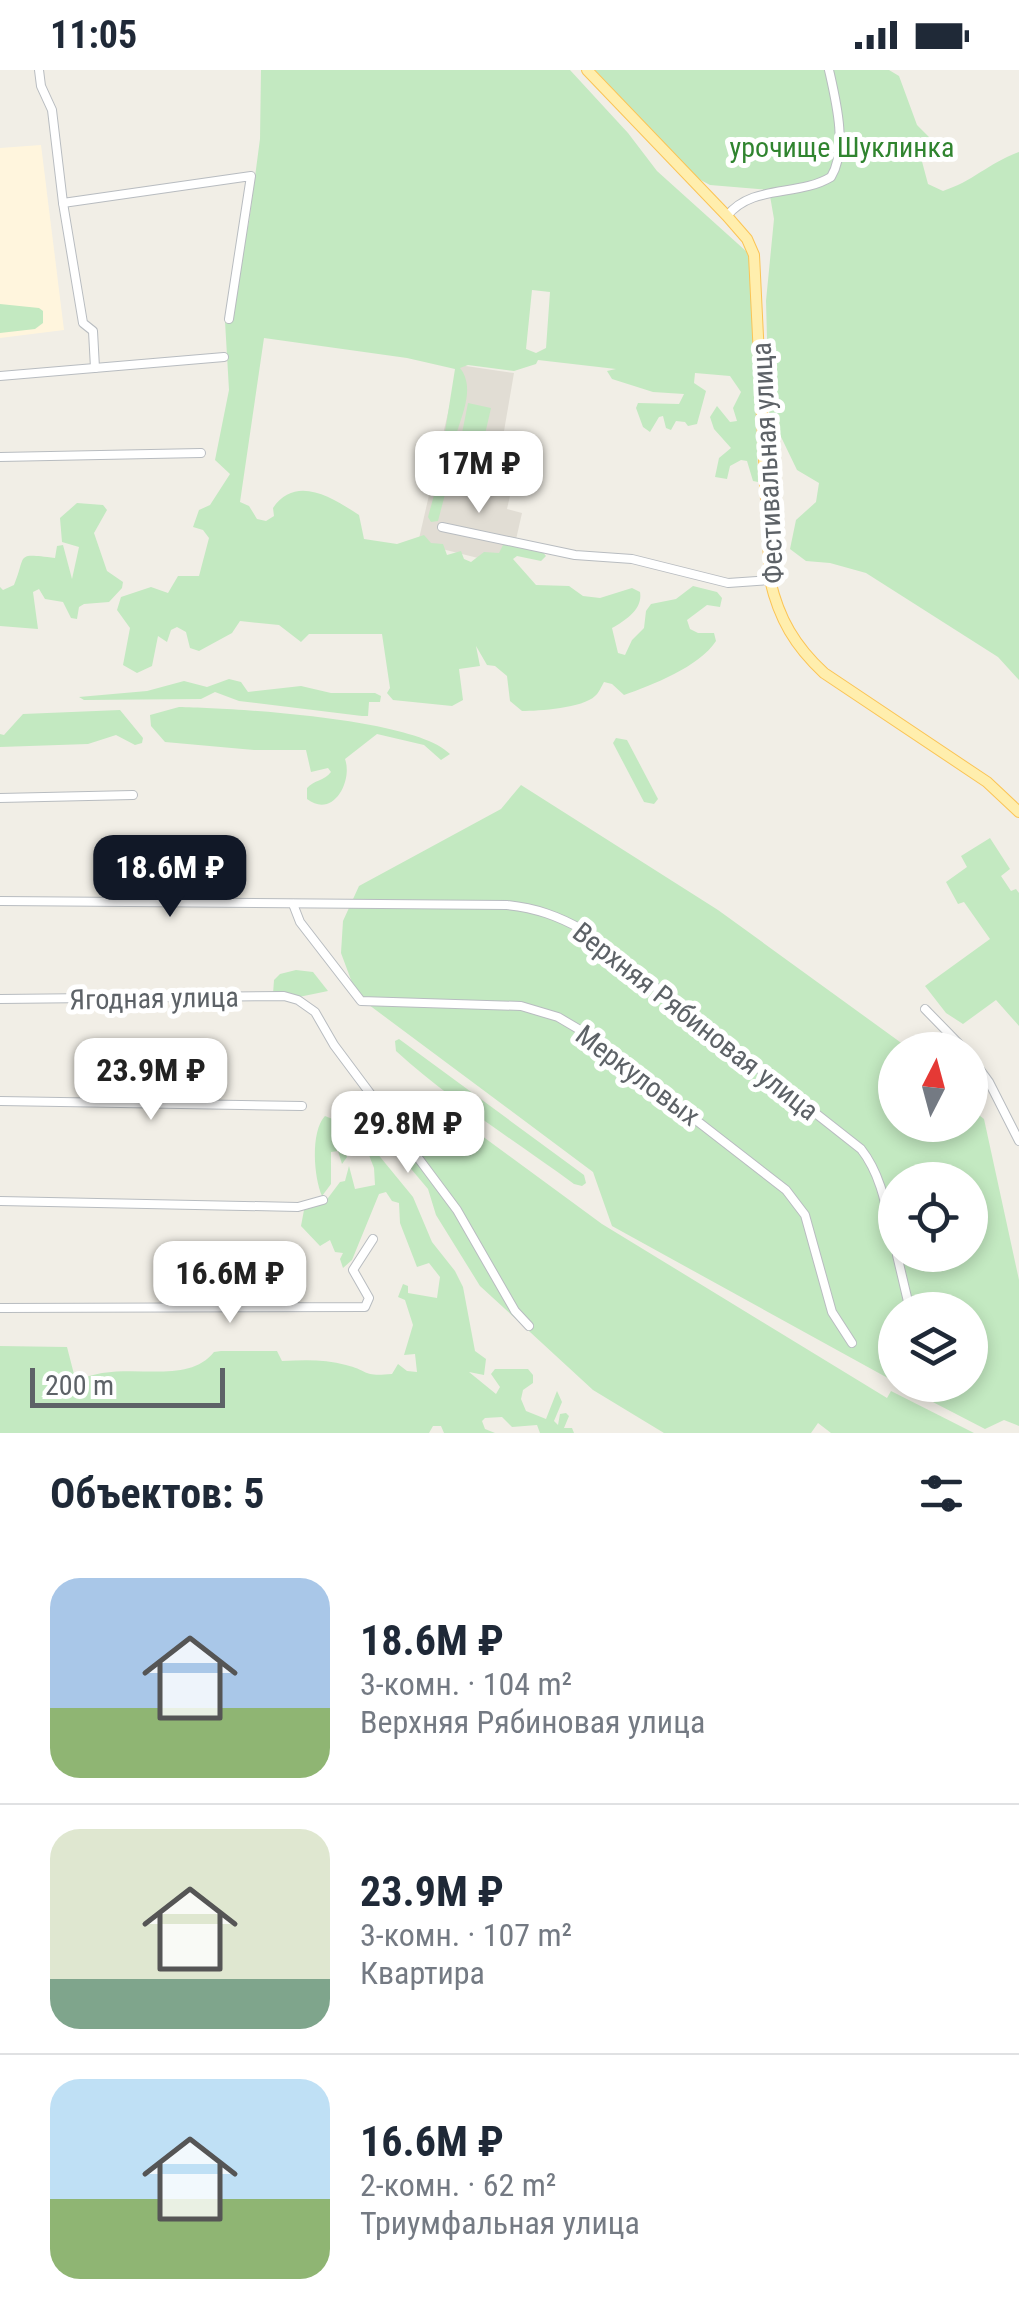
<!DOCTYPE html>
<html lang="ru">
<head>
<meta charset="utf-8">
<style>
  :root { --surface:#fff; --page:#f2f2f3; --text:#1f2937; --muted:#747a83; --line:#e0e1e3; --accent:#111827 }
  body { margin:0; font-family:"Roboto Condensed",sans-serif; background:var(--page); color:var(--text); height:100vh; display:flex; flex-direction:column; font-size:38px; white-space:nowrap }
  * { box-sizing:border-box; margin:0 }
  p { font-size:32px; color:var(--muted) }
  .icon { flex:none; width:55px; height:55px; fill:none; stroke:currentColor; stroke-width:2; stroke-linecap:round; stroke-linejoin:round }
  .map { position:relative; height:1363px; overflow:hidden }
  .sheet { display:flex; flex-direction:column; background:var(--surface); flex:1 }
  .sheet>* { flex:none }
  .needle { width:65px; rotate:6deg }
  .fabs { position:absolute; left:878px; top:962px; display:grid; gap:20px }
  .fabs a { display:grid; place-items:center; width:110px; height:110px; border-radius:50%; background:var(--surface); box-shadow:0 5px 15px #0003; font-size:50px }
  .scale { position:absolute; left:30px; bottom:25px; width:195px; box-sizing:border-box; padding-left:10px; border:5px solid #5d6267; border-top:0; font-size:28px; line-height:35px; white-space:nowrap; color:#5d6267; -webkit-text-stroke:8px #fff; paint-order:stroke }
  .price { position:absolute; translate:-50% -85px; padding:0 22px; border-radius:20px; background:#fff; color:#222; font-size:32px; line-height:65px; filter:drop-shadow(0 2px 5px #0008) }
  .price::after { content:''; position:absolute; left:50%; top:60px; width:30px; height:22px; margin-left:-15px; background:inherit; clip-path:polygon(0 0,100% 0,50% 100%) }
  .price.on { background:var(--accent); color:#fff }
  ul { padding:0; list-style:none }
  li { display:flex; align-items:center; gap:30px; height:250px; padding:0 50px }
  li+li { border-top:2px solid var(--line) }
  li span { display:grid; place-items:center; flex:none; width:280px; height:200px; border-radius:30px; color:#555 }
  li>.icon { margin-inline-start:auto }
  span .icon { width:120px; height:120px; fill:#fffc; stroke-width:1 }
  li b { font-size:42px }
  h2 { display:flex; justify-content:space-between; align-items:center; height:120px; padding:0 50px; font-size:42px }
  .status { display:flex; justify-content:space-between; align-items:center; height:70px; padding:0 50px; background:var(--surface); direction:ltr }
  .status svg { height:28px; fill:currentColor }
  .map>svg:first-child { display:block }
  .commercial { fill:#fff5dd }
  .education { fill:#e1ddd4 }
  .green { fill:#c3e9c1; fill-rule:evenodd }
  .lines { fill:none; stroke-linecap:round; stroke-linejoin:round }
  .minor-casing { stroke:#b8bcc0; stroke-width:10 }
  .major-casing { stroke:#fbc455; stroke-width:12 }
  .minor { stroke:#fff; stroke-width:8 }
  .major { stroke:#ffeead; stroke-width:10 }
  .labels { text-anchor:middle; stroke-width:10; stroke-linejoin:round; paint-order:stroke }
  .park-label { font-size:28px; fill:#30842f; stroke:#fff }
  .street-label { font-size:28px; fill:#5d6267; stroke:#fff }
</style>
</head>
<body>
<div class="status"><b>11:05</b><svg viewBox="0 0 49 12"><path d="M0 12V9h3v3zM5 12V6h3v6zM10 12V3h3v9zM15 12V0h3v12zM26 1h20v11H26zM47 4h2v5h-2z"/></svg></div>
<div class="map">
<svg width="1019" height="1363" viewBox="0 0 1019 1363">
  <rect width="100%" height="100%" fill="#f1eee6"/>
  <polygon class="commercial" points="41,75 64,260 0,268 0,78"/>
  <polygon class="education" points="459,295 514,303 499,390 517,395 507,439 522,443 510,496 418,473"/>
  <g class="green">
    <path d="M 261,0 L 570,0 L 628,63 L 657,101 L 747,182 L 752,200 L 758,412 L 753,411 L 747,391 L 741,390 L 730,396 L 727,409 L 715,407 L 719,388 L 731,378 L 714,359 L 710,347 L 717,336 L 730,352 L 737,351 L 733,338 L 741,322 L 730,306 L 695,303 L 694,313 L 706,321 L 697,354 L 688,356 L 685,352 L 676,351 L 671,360 L 666,358 L 663,346 L 659,347 L 650,362 L 643,357 L 636,338 L 638,333 L 679,334 L 684,324 L 653,322 L 612,309 L 607,301 L 616,299 L 538,290 L 536,294 L 514,301 L 468,295 L 460,298 C 483,327 442,371 454,402 L 449,409 L 438,451 L 431,452 L 428,447 L 442,396 L 441,387 L 455,299 L 407,288 L 264,268 L 240,432 L 249,436 L 257,449 L 266,451 L 274,446 L 273,438 C 296,404 333,428 359,445 L 364,469 L 397,474 L 424,465 L 431,473 L 443,474 L 447,485 L 461,481 L 464,489 L 471,492 L 484,482 L 499,483 L 504,473 L 541,480 L 546,486 L 541,491 L 517,486 L 513,489 L 536,515 L 569,516 L 583,526 L 600,528 L 632,518 L 640,522 C 643,539 626,550 612,558 L 618,583 L 625,585 L 632,570 L 644,558 L 646,541 L 651,534 L 676,529 L 693,516 L 717,522 L 722,528 L 720,537 L 707,535 L 687,550 L 690,559 L 698,563 L 714,563 L 716,571 C 699,597 652,615 624,625 L 612,614 L 604,612 C 601,617 599,623 595,626 C 583,638 539,641 522,641 L 510,631 L 507,606 L 495,596 L 487,595 L 476,576 L 480,596 L 459,599 L 463,630 L 452,636 L 393,630 L 387,623 L 390,618 L 382,564 L 309,564 L 301,572 L 279,555 L 240,551 L 232,563 L 199,581 L 190,578 L 186,562 L 177,557 L 171,560 L 167,572 L 158,566 L 152,596 L 137,603 L 123,595 L 130,558 L 117,540 L 121,527 L 151,517 L 168,523 L 178,506 L 199,506 L 209,468 L 203,460 L 193,457 L 199,440 L 210,435 L 230,404 L 215,390 L 229,320 L 225,251 L 249,152 L 260,69 ZM 532,220 L 550,222 L 546,278 L 536,283 L 526,279 Z"/>
    <path d="M 595,0 L 889,0 L 899,6 L 917,55 L 929,67 L 928,76 L 920,84 L 928,114 L 943,121 C 972,112 989,93 1019,82 L 1019,610 L 998,587 L 866,503 L 830,493 L 806,491 L 790,479 L 796,450 L 816,432 L 819,413 L 797,400 L 769,342 L 766,231 L 774,149 L 769,120 L 710,115 L 697,108 Z"/>
    <polygon points="0,234 39,238 43,241 43,253 35,259 0,263"/>
    <polygon points="468,333 491,338 481,382 459,378"/>
    <path d="M 77,433 L 103,435 L 107,440 L 94,463 L 107,501 L 123,512 L 122,518 L 109,532 L 84,534 L 79,537 L 77,549 L 71,548 L 63,532 L 45,529 L 39,519 L 33,522 L 38,559 L 0,556 L 0,517 L 3,520 L 14,515 C 27,484 14,483 55,488 L 57,476 L 63,475 L 72,509 L 79,477 L 62,472 L 60,448 Z"/>
    <polygon points="229,609 241,612 248,622 301,616 331,623 375,623 381,626 380,632 369,632 368,646 362,646 239,631 215,622 201,629 84,630 79,627 147,621 184,611 207,617"/>
    <path d="M 179,637 C 232,638 415,648 450,684 L 441,690 L 424,675 L 377,664 L 345,689 C 353,711 333,749 307,729 L 307,718 C 314,710 324,711 331,702 L 328,698 L 311,702 L 306,680 L 254,680 L 165,672 L 151,656 L 150,645 Z"/>
    <polygon points="120,640 143,668 142,673 135,675 116,665 88,674 0,677 0,664 4,665 23,644"/>
    <polygon points="616,668 627,670 658,729 654,734 644,732 613,673"/>
    <path d="M 521,715 L 718,840 L 911,980 L 895,980 L 895,1055 L 970,1055 L 970,1038 L 984,1049 L 1019,1210 L 1019,1356 L 1004,1350 L 985,1359 L 900,1315 L 970,1315 L 970,1240 L 895,1240 L 895,1312 L 612,1156 L 593,1102 L 357,926 L 341,883 L 343,851 L 359,816 L 501,739 ZM 895,1110 L 970,1110 L 970,1185 L 895,1185 Z"/>
    <polygon points="990,768 1010,799 1001,806 1011,821 1016,819 1019,823 1019,956 996,930 963,954 946,943 925,916 990,869 964,832 958,834 946,812 967,797 961,786"/>
    <polygon points="296,900 313,902 328,921 294,928 273,924 274,910 280,904"/>
    <path d="M 399,969 L 584,1105 L 586,1113 L 582,1116 L 574,1114 C 514,1070 451,1031 396,981 L 395,971 Z"/>
    <polygon points="433,1030 602,1154 887,1328 891,1321 974,1363 831,1363 818,1353 811,1363 664,1363 593,1320 480,1216 436,1145 428,1119 401,1087 412,1058"/>
    <path d="M 325,1046 L 335,1050 L 347,1087 L 342,1094 L 338,1081 L 331,1082 L 331,1114 L 322,1126 C 314,1108 310,1062 325,1046 Z"/>
    <path d="M 372,1077 L 413,1127 L 432,1172 L 455,1201 L 463,1217 L 475,1281 L 486,1289 L 484,1305 L 469,1302 L 496,1324 L 500,1317 L 491,1304 L 495,1299 L 528,1299 L 533,1305 L 533,1313 L 523,1320 L 521,1329 L 526,1341 L 546,1349 L 557,1321 L 562,1332 L 554,1351 L 558,1355 L 560,1344 L 566,1343 L 569,1346 L 564,1358 L 572,1358 L 574,1363 L 540,1363 L 537,1355 L 512,1357 L 502,1347 L 485,1348 L 482,1351 L 485,1359 L 495,1363 L 444,1363 L 441,1356 L 433,1356 L 429,1363 L 0,1363 L 0,1276 L 67,1277 L 76,1312 C 119,1287 185,1319 214,1282 L 221,1281 L 277,1281 L 282,1291 C 304,1290 325,1289 346,1295 C 370,1301 362,1307 392,1304 L 398,1294 L 407,1301 L 417,1302 L 415,1284 L 404,1285 L 413,1255 L 405,1230 L 398,1227 L 403,1214 L 408,1216 L 408,1223 L 437,1228 L 440,1207 L 429,1193 L 417,1197 L 400,1153 L 399,1133 L 392,1131 L 386,1122 L 379,1124 L 352,1190 L 343,1198 L 340,1189 L 343,1183 L 335,1182 L 330,1170 L 320,1176 L 301,1156 L 304,1140 L 325,1132 L 340,1112 L 345,1111 L 349,1096 L 355,1119 L 375,1115 L 374,1098 L 367,1080 Z"/>
  </g>
  <g class="lines">
    <g class="minor-casing">
      <g id="minor">
        <polyline points="39,0 41,16 52,40 63,133 251,106 229,249"/>
        <polyline points="63,133 83,253 93,261 95,298"/>
        <path d="M 727,146 C 752,114 798,127 831,107 C 848,79 836,31 829,0"/>
        <polyline points="0,306 224,287"/>
        <polyline points="0,387 201,383"/>
        <polyline points="442,457 575,485 632,489 728,513 770,510"/>
        <polyline points="0,728 133,725"/>
        <path d="M 0,831 L 507,835 C 536,838 558,846 583,860 L 861,1079 C 883,1107 887,1143 895,1177"/>
        <polyline points="293,834 300,852 361,931 521,936 558,947 580,960 786,1120 805,1145 832,1242 852,1273"/>
        <polyline points="0,929 284,926 298,930 315,942 334,975 457,1140 515,1241 529,1256"/>
        <polyline points="925,939 965,980"/>
        <polyline points="970,986 989,1012 1019,1071"/>
        <polyline points="0,1031 302,1036"/>
        <polyline points="0,1131 298,1137 323,1130"/>
        <polyline points="897,1185 910,1240"/>
        <polyline points="0,1238 365,1237 369,1228 353,1200 373,1169"/>
      </g>
    </g>
    <g class="major-casing">
      <path id="major" d="M 587,0 L 727,146 L 747,169 L 754,185 L 770,510 C 779,549 795,576 824,603 L 987,712 L 1019,742"/>
    </g>
    <use href="#minor" class="minor"/>
    <use href="#major" class="major"/>
  </g>
  <g class="labels">
    <g class="park-label">
      <text x="842" y="87">урочище Шуклинка</text>
    </g>
    <g class="street-label">
      <text transform="translate(767 393) rotate(-93)" y="10">Фестивальная улица</text>
      <text transform="translate(154 928) rotate(-1)" y="10">Ягодная улица</text>
      <text transform="translate(696 951) rotate(38)" y="10">Верхняя Рябиновая улица</text>
      <text transform="translate(638 1005) rotate(37)" y="10">Меркуловых</text>
    </g>
  </g>
</svg>
<div class="fabs">
<a><svg class="needle" viewBox="-14 -14 28 28"><path d="M0-13l5 13h-10z" fill="#e53935"/><path d="M0 13l5-13h-10z" fill="#747a83"/></svg></a>
<a><svg class="icon" aria-label="locate" viewBox="0 0 24 24"><circle cx="12" cy="12" r="6"/><path d="M12 2v4M12 18v4M2 12h4M18 12h4"/></svg></a>
<a><svg class="icon" aria-label="layers" viewBox="0 0 24 24"><path d="M12 4l9 5-9 5-9-5zM3 14l9 5 9-5"/></svg></a>
</div>
<div class="scale">200 m</div>
<b class="price" style="left:479px;top:446px">17M ₽</b>
<b class="price on" style="left:170px;top:850px">18.6M ₽</b>
<b class="price" style="left:151px;top:1053px">23.9M ₽</b>
<b class="price" style="left:408px;top:1106px">29.8M ₽</b>
<b class="price" style="left:230px;top:1256px">16.6M ₽</b>
</div>
<section class="sheet">
<h2>Объектов: 5<svg class="icon" aria-label="filters" viewBox="0 0 24 24"><path d="M4 7h16M4 17h16"/><circle cx="9" cy="7" r="2"/><circle cx="15" cy="17" r="2"/></svg></h2>
<ul>
<li><span style="background:linear-gradient(#a9c7e8 65%,#8fb573 0)"><svg class="icon" aria-label="home" viewBox="0 0 24 24"><path d="M3 11l9-7 9 7M6 9v11h12V9"/></svg></span><div><b>18.6M ₽</b><p>3-комн. · 104 m²</p><p>Верхняя Рябиновая улица</p></div></li>
<li><span style="background:linear-gradient(#dfe7d0 75%,#7fa58c 0)"><svg class="icon" aria-label="home" viewBox="0 0 24 24"><path d="M3 11l9-7 9 7M6 9v11h12V9"/></svg></span><div><b>23.9M ₽</b><p>3-комн. · 107 m²</p><p>Квартира</p></div></li>
<li><span style="background:linear-gradient(#bfe0f5 60%,#8fb573 0)"><svg class="icon" aria-label="home" viewBox="0 0 24 24"><path d="M3 11l9-7 9 7M6 9v11h12V9"/></svg></span><div><b>16.6M ₽</b><p>2-комн. · 62 m²</p><p>Триумфальная улица</p></div></li>
</ul>
</section>
</body>
</html>
